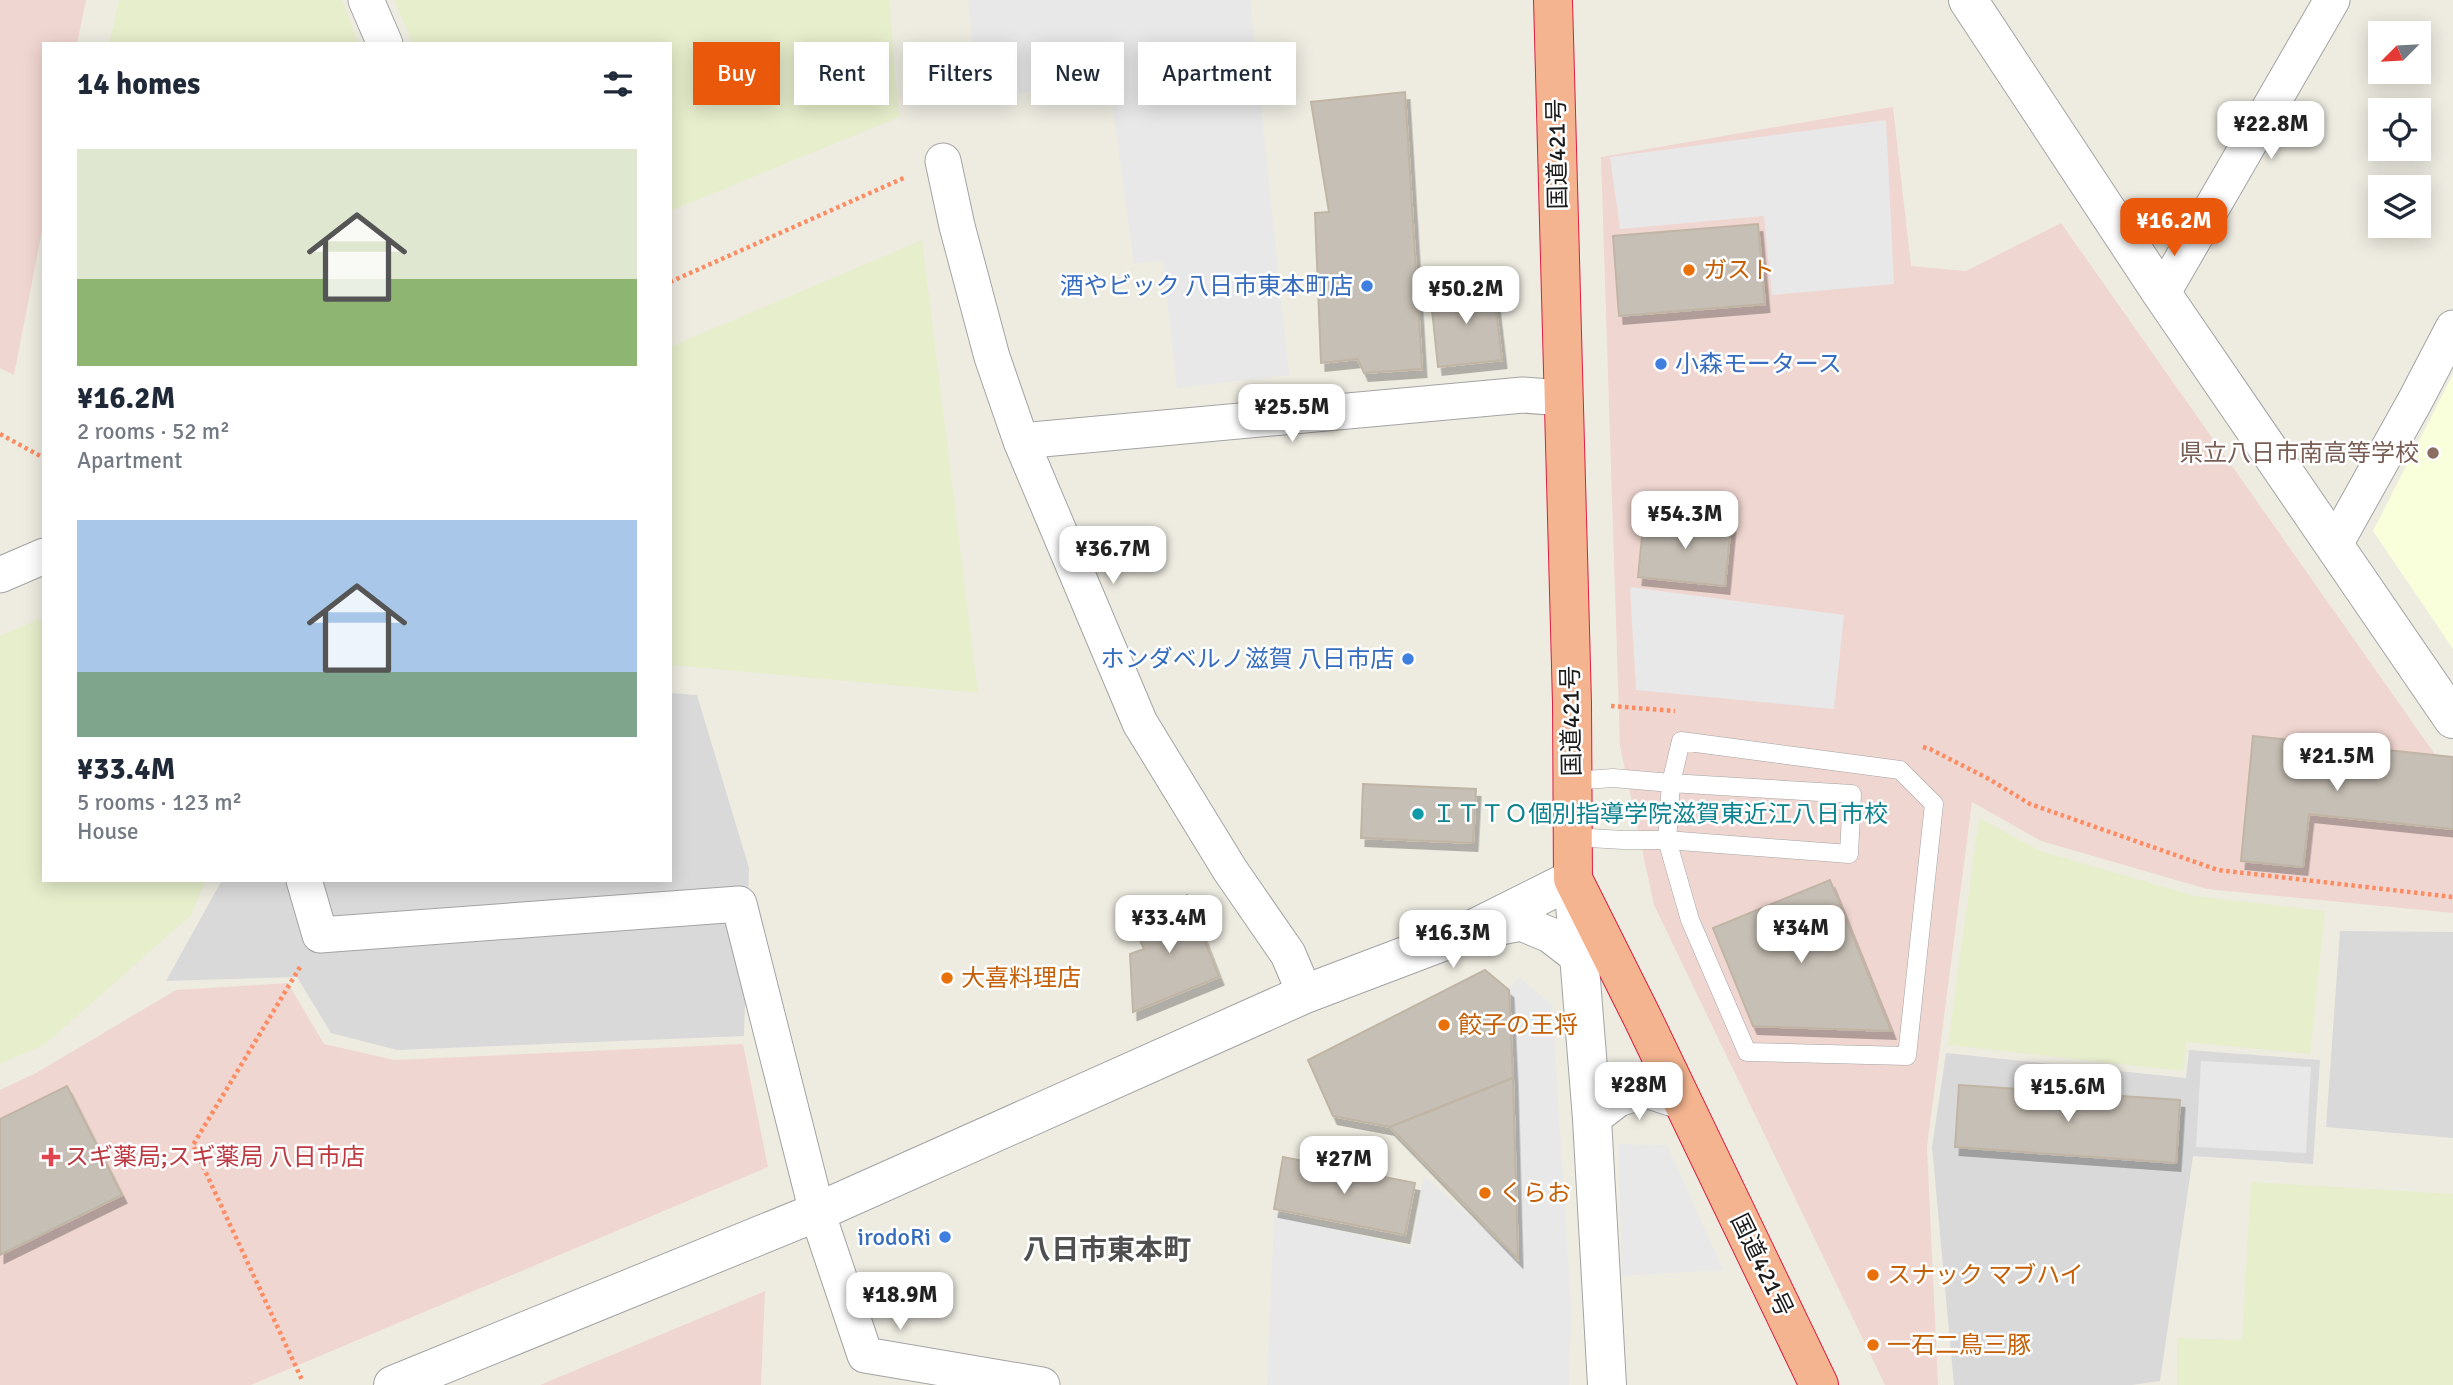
<!DOCTYPE html>
<html lang="en">
<head>
<meta charset="utf-8">
<style>
  :root { --surface:#fff; --page:#f6f6f7; --text:#1f2937; --muted:#747a83; --accent:#ea580c }
  body { margin:0; font-family:Signika,"Noto Sans JP",sans-serif; background:var(--page); color:var(--text); height:100vh; display:flex; flex-direction:column; font-size:26px; white-space:nowrap }
  * { box-sizing:border-box; margin:0 }
  p { font-size:23px; color:var(--muted) }
  .icon { flex:none; width:38px; height:38px; fill:none; stroke:currentColor; stroke-width:2; stroke-linecap:round; stroke-linejoin:round }
  .map { position:relative; flex:1; overflow:hidden }
  .side { position:absolute; left:42px; top:42px; width:630px; height:840px; display:flex; flex-direction:column; background:var(--surface); border-radius:0px; box-shadow:0 4px 18px #0003 }
  .side>* { flex:none }
  .top-card { position:absolute; left:693px; top:42px; width:665px; height:63px; display:flex; gap:14px }
  .needle { width:46px; rotate:246deg }
  .tools { position:absolute; left:2368px; top:21px; display:grid; gap:14px }
  .tools a { display:grid; place-items:center; width:63px; height:63px; border-radius:0px; background:var(--surface); box-shadow:0 4px 18px #0003; font-size:35px }
  .price { position:absolute; translate:-50% -60px; padding:0 16px; border-radius:14px; background:#fff; color:#222; font-size:23px; line-height:46px; filter:drop-shadow(0 2px 4px #0008) }
  .price::after { content:''; position:absolute; left:50%; top:42px; width:21px; height:16px; margin-left:-10px; background:inherit; clip-path:polygon(0 0,100% 0,50% 100%) }
  .price.selected { background:var(--accent); color:#fff }
  ul { padding:0; list-style:none }
  li { display:grid; align-content:center; gap:14px; height:371px; padding:0 35px }
  li span { display:grid; place-items:center; height:217px; border-radius:0px; color:#555 }
  li>.icon { margin-inline-start:auto }
  span .icon { width:126px; height:126px; fill:#fffc; stroke-width:1 }
  li b { font-size:30px }
  h2 { display:flex; justify-content:space-between; align-items:center; height:84px; padding:0 35px; font-size:30px }
  .tag { padding:0 24px; border-radius:0px; background:var(--surface); box-shadow:0 4px 18px #0003; font-size:24px; line-height:63px }
  .tag.selected { background:var(--accent); color:#fff }
  .map>svg:first-child { display:block }
  .residential { fill:#dad9d9 }
  .commercial { fill:#f0d6d0 }
  .education { fill:#f9ffda }
  .farmland { fill:#e6eecc }
  .parking { fill:#e8e8e8 }
  .building { fill:#c6bfb5; stroke:#c0b5a4; stroke-width:2; filter:url(#shadow) }
  .lines { fill:none; stroke-linecap:round; stroke-linejoin:round }
  .service-casing { stroke:#a3a3a3; stroke-width:19 }
  .minor-casing { stroke:#a3a3a3; stroke-width:37 }
  .tertiary-casing { stroke:#a3a3a3; stroke-width:40 }
  .trunk-casing { stroke:#dc1e41; stroke-width:40 }
  .path { stroke:#fe8c63; stroke-width:4.5; stroke-dasharray:3.5 3.5; stroke-linecap:butt }
  .service { stroke:#fff; stroke-width:18 }
  .minor { stroke:#fff; stroke-width:35 }
  .tertiary { stroke:#fff; stroke-width:38 }
  .trunk { stroke:#f4b48f; stroke-width:38 }
  .food-dot { fill:#e8710a; stroke:#fff; stroke-width:2.5 }
  .shop-dot { fill:#3f7fe0; stroke:#fff; stroke-width:2.5 }
  .education-dot { fill:#8d6e63; stroke:#fff; stroke-width:2.5 }
  .culture-dot { fill:#0f9aa8; stroke:#fff; stroke-width:2.5 }
  .health-dot { fill:#e0444e; stroke:#fff; stroke-width:2.5 }
  .labels { text-anchor:middle; stroke-width:5; stroke-linejoin:round; paint-order:stroke }
  .street-label { font-size:24px; fill:#1c1c1c; stroke:#fff }
  .food-label { font-size:24px; fill:#c56008; stroke:#fff; text-anchor:start }
  .shop-label { font-size:24px; fill:#366cbe; stroke:#fff; text-anchor:end }
  .education-label { font-size:24px; fill:#785e54; stroke:#fff; text-anchor:end }
  .culture-label { font-size:24px; fill:#0d838f; stroke:#fff; text-anchor:start }
  .health-label { font-size:24px; fill:#be3a42; stroke:#fff; text-anchor:start }
  .quarter-label { font-size:28px; font-weight:bold; fill:#4f4f4f; stroke:#fff }
</style>
</head>
<body>
<div class="map">
<svg width="2453" height="1385" viewBox="0 0 2453 1385">
  <defs>
    <filter id="shadow"><feDropShadow dx="4.5" dy="8" stdDeviation="0" flood-color="#0004"/></filter>
  </defs>
  <rect width="100%" height="100%" fill="#eeece1"/>
  <g class="residential">
    <polygon points="670,693 697,695 749,868 744,1036 397,1050 331,1033 297,977 166,981 222,880 670,880"/>
    <polygon points="2340,931 2453,932 2453,1138 2326,1127"/>
    <polygon points="2189,1050 2320,1060 2313,1164 2193,1156 2160,1381 2132,1385 1954,1385 1932,1147 1946,1053 2186,1078"/>
  </g>
  <g class="commercial">
    <polygon points="0,0 86,0 77,44 44,44 44,220 14,375 0,368"/>
    <polygon points="1893,107 1911,266 1966,271 2061,223 2453,780 2453,913 2207,889 2041,841 1972,802 1927,1147 1938,1385 1885,1385 1654,905 1620,746 1601,157"/>
    <polygon points="288,983 324,1044 394,1060 743,1044 768,1167 251,1385 0,1385 0,1090 36,1073 176,990"/>
    <polygon points="765,1291 761,1385 540,1385"/>
  </g>
  <polygon class="education" points="2453,374 2453,649 2373,531"/>
  <g class="farmland">
    <polygon points="119,0 342,0 359,44 109,44"/>
    <polygon points="394,0 889,0 899,117 670,211 670,44 413,44"/>
    <polygon points="922,240 978,693 670,665 670,347"/>
    <polygon points="44,617 44,880 206,880 191,915 44,1045 0,1064 0,636"/>
    <polygon points="1979,818 2040,851 2195,896 2325,911 2310,1054 2186,1042 2184,1071 1948,1045"/>
    <polygon points="2251,1182 2453,1194 2453,1385 2177,1385 2177,1338 2242,1340"/>
  </g>
  <g class="parking">
    <polygon points="968,0 1250,0 1289,375 1177,388 1163,261 1134,264 1109,79 978,100"/>
    <polygon points="1886,120 1894,284 1772,295 1764,216 1620,229 1610,157"/>
    <polygon points="1630,587 1844,615 1834,709 1636,690"/>
    <polygon points="1519,977 1552,1005 1571,1306 1569,1385 1267,1385 1274,1213 1412,1248 1424,1176 1518,1259 1509,990"/>
    <polygon points="2201,1061 2311,1067 2306,1153 2196,1147"/>
    <polygon points="1618,1144 1667,1145 1723,1270 1622,1276"/>
  </g>
  <g class="building">
    <polygon points="1405,92 1422,369 1364,373 1358,359 1321,363 1315,213 1329,212 1311,102"/>
    <polygon points="1758,224 1765,304 1619,316 1613,236"/>
    <polygon points="1493,284 1502,360 1438,367 1430,291"/>
    <polygon points="1644,516 1731,524 1725,586 1638,577"/>
    <polygon points="2253,736 2453,757 2453,829 2309,814 2303,867 2241,861"/>
    <polygon points="1363,784 1476,789 1473,843 1361,838"/>
    <polygon points="1830,880 1891,1031 1753,1026 1713,928"/>
    <polygon points="1187,895 1219,977 1133,1012 1130,954 1144,949 1131,921"/>
    <polygon points="1485,970 1509,990 1513,1078 1390,1127 1333,1116 1308,1060"/>
    <polygon points="1513,1078 1518,1259 1390,1127"/>
    <polygon points="1959,1085 2180,1100 2176,1163 1955,1147"/>
    <polygon points="67,1086 122,1195 0,1255 0,1119"/>
    <polygon points="1283,1157 1415,1183 1405,1235 1274,1209"/>
  </g>
  <g class="lines">
    <g class="service-casing">
      <polyline id="service" points="1572,781 1613,778 1671,783 1681,741 1900,770 1934,804 1907,1056 1747,1052 1690,920 1667,840 1671,783 1852,794 1849,854 1667,840 1623,840 1572,837"/>
    </g>
    <g class="minor-casing">
      <g id="minor">
        <polyline points="366,0 385,44"/>
        <polyline points="943,161 957,226 992,357 1021,441 1140,723 1230,870 1288,954 1305,994"/>
        <polyline points="2162,294 2332,0"/>
        <polyline points="1021,441 1523,395 1563,398"/>
        <polyline points="2334,546 2415,401 2453,328"/>
        <polyline points="0,575 44,556"/>
        <polyline points="304,880 320,935 739,904 817,1212 865,1355 1042,1385"/>
        <polyline points="1480,931 1521,923 1550,935 1581,959"/>
        <polyline points="1592,1119 1618,1099 1646,1090 1683,1102"/>
      </g>
    </g>
    <g class="tertiary-casing">
      <g id="tertiary">
        <polyline points="1968,0 2162,294 2453,719"/>
        <polyline points="393,1385 817,1212 1305,994 1463,934 1573,879 1592,1119 1607,1385"/>
      </g>
    </g>
    <g class="trunk-casing">
      <polyline id="trunk" points="1553,0 1572,703 1573,879 1643,1019 1819,1385"/>
    </g>
    <g class="path">
      <polyline points="670,282 906,177"/>
      <polyline points="0,434 44,458"/>
      <polyline points="1611,706 1675,711"/>
      <polyline points="1923,747 1930,749 1989,779 2030,804 2218,870 2453,897"/>
      <polyline points="300,967 193,1145 303,1382"/>
    </g>
    <use href="#service" class="service"/>
    <use href="#minor" class="minor"/>
    <use href="#tertiary" class="tertiary"/>
    <use href="#trunk" class="trunk"/>
  </g>
  <g class="food-dot">
    <circle cx="1689" cy="270" r="7"/>
    <circle cx="947" cy="978" r="7"/>
    <circle cx="1444" cy="1025" r="7"/>
    <circle cx="1485" cy="1193" r="7"/>
    <circle cx="1873" cy="1275" r="7"/>
    <circle cx="1873" cy="1345" r="7"/>
  </g>
  <g class="shop-dot">
    <circle cx="1367" cy="286" r="7"/>
    <circle cx="1661" cy="364" r="7"/>
    <circle cx="1408" cy="659" r="7"/>
    <circle cx="945" cy="1237" r="7"/>
  </g>
  <circle class="education-dot" cx="2433" cy="453" r="7"/>
  <circle class="culture-dot" cx="1418" cy="814" r="7"/>
  <path class="health-dot" d="M47.5 1146.5h7v7h7v7h-7v7h-7v-7h-7v-7h7z"/>
  <g class="labels">
    <g class="street-label">
      <text transform="translate(1557 154) rotate(-91)" y="8">国道421号</text>
      <text transform="translate(1571 721) rotate(-91)" y="8">国道421号</text>
      <text transform="translate(1762 1265) rotate(64)" y="8">国道421号</text>
    </g>
    <g class="food-label">
      <text x="1703" y="278">ガスト</text>
      <text x="961" y="986">大喜料理店</text>
      <text x="1458" y="1033">餃子の王将</text>
      <text x="1499" y="1201">くらお</text>
      <text x="1887" y="1283">スナック マブハイ</text>
      <text x="1887" y="1353">一石二鳥三豚</text>
    </g>
    <g class="shop-label">
      <text x="1353" y="294">酒やビック 八日市東本町店</text>
      <text x="1675" y="372" text-anchor="start">小森モータース</text>
      <text x="1394" y="667">ホンダベルノ滋賀 八日市店</text>
      <text x="931" y="1245">irodoRi</text>
    </g>
    <g class="education-label">
      <text x="2419" y="461">県立八日市南高等学校</text>
    </g>
    <g class="culture-label">
      <text x="1432" y="822">ＩＴＴＯ個別指導学院滋賀東近江八日市校</text>
    </g>
    <g class="health-label">
      <text x="65" y="1165">スギ薬局;スギ薬局 八日市店</text>
    </g>
    <g class="quarter-label">
      <text x="1107" y="1259">八日市東本町</text>
    </g>
  </g>
</svg>
<div class="tools">
<a><svg class="needle" viewBox="-14 -14 28 28"><path d="M0-13l5 13h-10z" fill="#e53935"/><path d="M0 13l5-13h-10z" fill="#747a83"/></svg></a>
<a><svg class="icon" aria-label="locate" viewBox="0 0 24 24"><circle cx="12" cy="12" r="6"/><path d="M12 2v4M12 18v4M2 12h4M18 12h4"/></svg></a>
<a><svg class="icon" aria-label="layers" viewBox="0 0 24 24"><path d="M12 4l9 5-9 5-9-5zM3 14l9 5 9-5"/></svg></a>
</div>
<b class="price" style="left:2271px;top:161px">¥22.8M</b>
<b class="price selected" style="left:2174px;top:258px">¥16.2M</b>
<b class="price" style="left:1466px;top:326px">¥50.2M</b>
<b class="price" style="left:1292px;top:444px">¥25.5M</b>
<b class="price" style="left:1685px;top:551px">¥54.3M</b>
<b class="price" style="left:1113px;top:586px">¥36.7M</b>
<b class="price" style="left:2337px;top:793px">¥21.5M</b>
<b class="price" style="left:1169px;top:955px">¥33.4M</b>
<b class="price" style="left:1801px;top:965px">¥34M</b>
<b class="price" style="left:1453px;top:970px">¥16.3M</b>
<b class="price" style="left:1639px;top:1122px">¥28M</b>
<b class="price" style="left:2068px;top:1124px">¥15.6M</b>
<b class="price" style="left:1344px;top:1196px">¥27M</b>
<b class="price" style="left:900px;top:1332px">¥18.9M</b>
<div class="top-card">
<a class="tag selected">Buy</a>
<a class="tag">Rent</a>
<a class="tag">Filters</a>
<a class="tag">New</a>
<a class="tag">Apartment</a>
</div>
<section class="side">
<h2>14 homes<svg class="icon" aria-label="filters" viewBox="0 0 24 24"><path d="M4 7h16M4 17h16"/><circle cx="9" cy="7" r="2"/><circle cx="15" cy="17" r="2"/></svg></h2>
<ul>
<li><span style="background:linear-gradient(#dfe7d0 60%,#8fb573 0)"><svg class="icon" aria-label="home" viewBox="0 0 24 24"><path d="M3 11l9-7 9 7M6 9v11h12V9"/></svg></span><div><b>¥16.2M</b><p>2 rooms · 52 m²</p><p>Apartment</p></div></li>
<li><span style="background:linear-gradient(#a9c7e8 70%,#7fa58c 0)"><svg class="icon" aria-label="home" viewBox="0 0 24 24"><path d="M3 11l9-7 9 7M6 9v11h12V9"/></svg></span><div><b>¥33.4M</b><p>5 rooms · 123 m²</p><p>House</p></div></li>
</ul>
</section>
</div>
</body>
</html>
